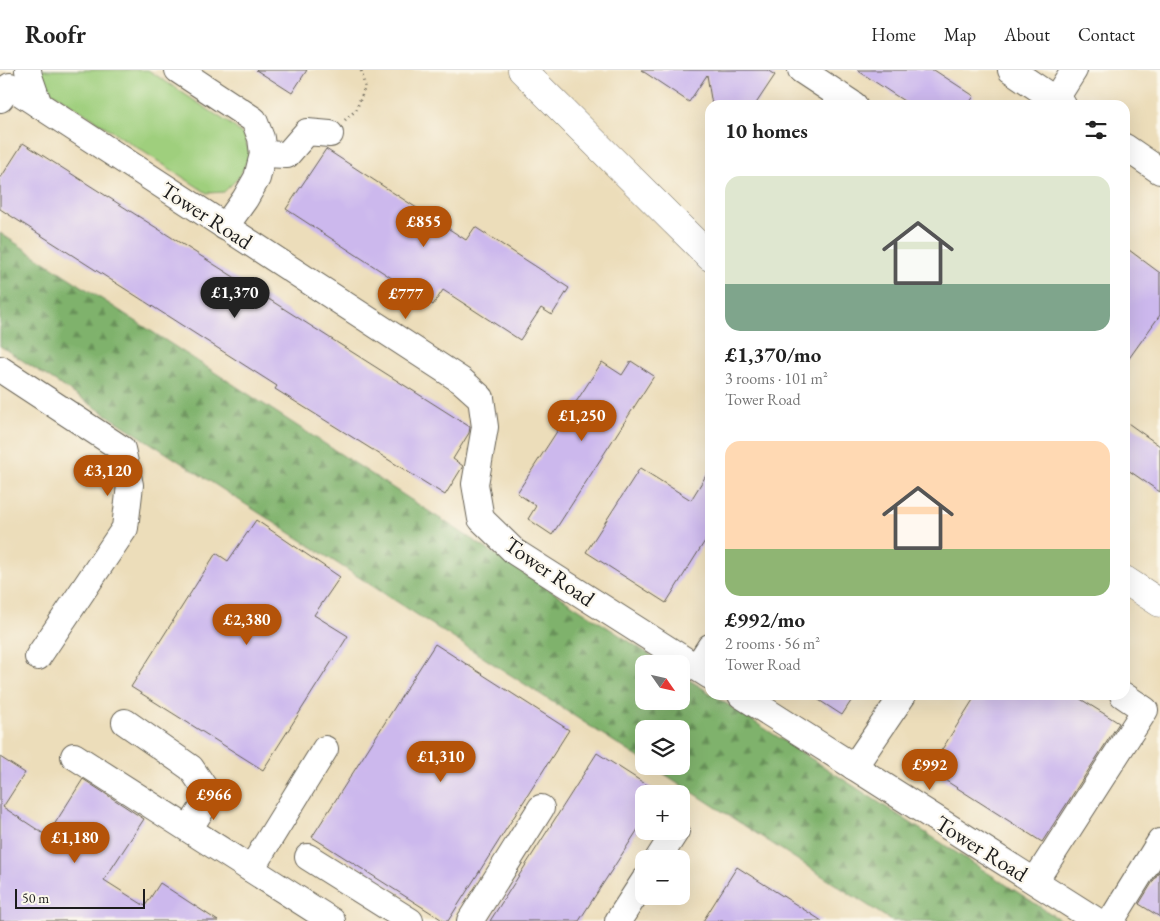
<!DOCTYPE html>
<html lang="en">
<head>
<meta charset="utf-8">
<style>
  :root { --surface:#fff; --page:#f6f6f6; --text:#222; --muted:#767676; --line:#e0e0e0; --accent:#b45309 }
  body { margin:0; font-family:"EB Garamond",serif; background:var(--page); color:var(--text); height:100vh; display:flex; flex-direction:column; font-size:19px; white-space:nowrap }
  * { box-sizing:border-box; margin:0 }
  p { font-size:16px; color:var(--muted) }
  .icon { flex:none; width:28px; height:28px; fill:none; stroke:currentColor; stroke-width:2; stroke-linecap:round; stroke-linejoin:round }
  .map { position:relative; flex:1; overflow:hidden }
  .details { position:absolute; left:705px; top:30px; width:425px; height:600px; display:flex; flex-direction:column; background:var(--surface); border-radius:15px; box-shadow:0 5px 20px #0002 }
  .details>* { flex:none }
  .needle { width:32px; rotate:124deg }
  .fabs { position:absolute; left:635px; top:585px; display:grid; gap:10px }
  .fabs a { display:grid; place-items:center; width:55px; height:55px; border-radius:10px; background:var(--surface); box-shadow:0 5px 20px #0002; font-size:25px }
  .scale { position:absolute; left:15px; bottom:12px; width:130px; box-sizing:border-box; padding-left:5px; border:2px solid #1c1c1c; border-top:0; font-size:14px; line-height:18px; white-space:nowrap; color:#1c1c1c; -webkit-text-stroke:4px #fbf7ec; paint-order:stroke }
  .price { position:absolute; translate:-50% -42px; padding:0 11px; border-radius:18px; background:var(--accent); color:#fff; font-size:16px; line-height:32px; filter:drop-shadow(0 1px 2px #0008) }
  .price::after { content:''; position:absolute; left:50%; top:30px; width:15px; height:11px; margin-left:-8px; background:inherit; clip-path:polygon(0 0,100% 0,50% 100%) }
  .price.active { background:#222; color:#fff }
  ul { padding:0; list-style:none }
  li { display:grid; align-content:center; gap:10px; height:265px; padding:0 20px }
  li span { display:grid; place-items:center; height:155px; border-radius:15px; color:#555 }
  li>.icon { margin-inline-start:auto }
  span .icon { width:90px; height:90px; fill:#fffc; stroke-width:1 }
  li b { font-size:21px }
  h2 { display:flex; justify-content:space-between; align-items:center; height:60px; padding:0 20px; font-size:21px }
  header { display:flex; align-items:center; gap:30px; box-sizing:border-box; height:70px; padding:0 25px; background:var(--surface); border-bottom:1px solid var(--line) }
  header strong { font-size:24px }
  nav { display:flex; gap:28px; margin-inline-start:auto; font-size:18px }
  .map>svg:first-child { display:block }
  .green { fill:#9fcf7d; stroke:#5e764c }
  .forest { fill:url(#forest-firs); stroke:#4e6744 }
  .building { fill:#ccb8ed }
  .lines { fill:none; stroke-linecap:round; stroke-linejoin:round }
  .minor-casing { stroke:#656053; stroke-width:28 }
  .major-casing { stroke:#656053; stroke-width:29 }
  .path { stroke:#656053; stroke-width:3; stroke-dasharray:1 4; stroke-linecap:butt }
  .minor { stroke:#fff; stroke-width:26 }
  .major { stroke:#fff; stroke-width:28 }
  .labels { text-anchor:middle; stroke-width:4.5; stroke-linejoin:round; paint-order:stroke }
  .street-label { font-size:22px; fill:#1c1c1c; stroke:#fbf7ec }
</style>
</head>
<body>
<header>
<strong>Roofr</strong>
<nav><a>Home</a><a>Map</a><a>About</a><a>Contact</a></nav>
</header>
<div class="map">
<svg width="1160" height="851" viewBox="0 0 1160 851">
  <defs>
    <pattern id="forest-firs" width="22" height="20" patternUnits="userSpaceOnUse" patternTransform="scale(1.25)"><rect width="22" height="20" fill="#7fb26c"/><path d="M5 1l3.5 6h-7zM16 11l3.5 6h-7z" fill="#679058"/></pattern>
  </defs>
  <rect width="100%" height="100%" fill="#fbf7ec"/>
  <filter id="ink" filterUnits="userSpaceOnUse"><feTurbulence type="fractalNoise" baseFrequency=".02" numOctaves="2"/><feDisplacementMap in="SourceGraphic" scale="10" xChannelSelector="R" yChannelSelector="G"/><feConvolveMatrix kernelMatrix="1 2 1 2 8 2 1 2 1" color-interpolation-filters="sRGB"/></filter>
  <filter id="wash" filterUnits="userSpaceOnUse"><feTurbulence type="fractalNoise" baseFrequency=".0096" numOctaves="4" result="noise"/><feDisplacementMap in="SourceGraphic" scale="20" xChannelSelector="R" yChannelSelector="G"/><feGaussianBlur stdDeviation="1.12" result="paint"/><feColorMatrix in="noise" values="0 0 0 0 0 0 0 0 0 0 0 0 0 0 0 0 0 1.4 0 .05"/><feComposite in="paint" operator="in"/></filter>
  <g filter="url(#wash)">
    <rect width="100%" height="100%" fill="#ecddba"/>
    <polygon class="green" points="41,0 148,0 233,56 244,66 250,85 239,107 224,122 207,123 52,22 41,6"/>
    <polygon class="forest" points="0,163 664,594 644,594 644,631 681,631 681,605 710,623 710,625 713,625 1062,851 892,851 652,696 681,696 681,659 644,659 644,691 0,276"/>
    <g id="blocks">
      <g class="building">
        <polygon points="256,0 307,0 292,23"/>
        <polygon points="641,0 767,0 775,5 755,35 712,35 707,5 689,32"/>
        <polygon points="857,0 934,0 974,26 968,35 910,35"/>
        <polygon points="23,73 470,357 469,363 453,389 463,396 445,425 275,319 277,316 0,139 0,109"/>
        <polygon points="326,79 466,170 475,157 569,218 552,245 541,238 520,270 443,220 433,235 286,139"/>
        <polygon points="1125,177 1160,203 1160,245 1125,294"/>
        <polygon points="631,291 654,306 552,465 528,449 536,436 517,423 602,292 622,305"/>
        <polygon points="1125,351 1160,376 1160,422 1125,398"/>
        <polygon points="640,398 691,430 710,399 710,463 666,533 586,482"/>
        <polygon points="256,450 340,507 314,545 348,566 263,700 131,617 216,483 228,491"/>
        <polygon points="435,574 569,660 448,851 444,851 312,767"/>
        <polygon points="811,625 855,625 842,645"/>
        <polygon points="976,625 1074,625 1119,653 1042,772 929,700"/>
        <polygon points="597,683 661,724 644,724 644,750 579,851 490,851"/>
        <polygon points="0,687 25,703 3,737 47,766 83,709 144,749 104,810 145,836 160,813 218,851 0,851"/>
        <polygon points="737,797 822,851 703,851"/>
        <polygon points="1160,800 1160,847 1139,834"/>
      </g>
    </g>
  </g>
  <g filter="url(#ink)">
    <use href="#blocks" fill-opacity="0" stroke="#656053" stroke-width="1"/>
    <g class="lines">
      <g class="minor-casing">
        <g id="minor">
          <polyline points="28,0 29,6 39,35"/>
          <polyline points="178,0 254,50 261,68 263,84 257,108 245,129 225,157"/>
          <polyline points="801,0 854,35"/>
          <polyline points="1011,0 1063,35"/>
          <polyline points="0,29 10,16 462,311 481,328 485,357 475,414 481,449 515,482 710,606"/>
          <polyline points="1055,30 1074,0"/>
          <polyline points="1125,77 1160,101"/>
          <polyline points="263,84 287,85 307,62 330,64"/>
          <polyline points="0,299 122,379 130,415 125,458 38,587"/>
          <polyline points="697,597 710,577"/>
          <polyline points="741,625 1097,851"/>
          <polyline points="125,652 191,698 210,726 189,759"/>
          <polyline points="74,686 332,851"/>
          <polyline points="854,697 903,625"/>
          <polyline points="308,787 410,851"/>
          <polyline points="658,789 676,761"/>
          <polyline points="251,799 325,679"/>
          <polyline points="1035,811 1145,640 1123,625"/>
          <polyline points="470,851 541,738"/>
          <polyline points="618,851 644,811"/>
          <polyline points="1111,851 1160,772"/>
        </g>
      </g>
      <g class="major-casing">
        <g id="major">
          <polyline points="522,0 710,187"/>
          <polyline points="1125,510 1160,533"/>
        </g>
      </g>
      <polyline class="path" points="345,50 356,40 365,17 361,0"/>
      <use href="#minor" class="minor"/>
      <use href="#major" class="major"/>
    </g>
  </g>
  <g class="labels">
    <g class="street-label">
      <text transform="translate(207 145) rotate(33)" y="8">Tower Road</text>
      <text transform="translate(550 501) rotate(35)" y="8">Tower Road</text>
      <text transform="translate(982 778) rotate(32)" y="8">Tower Road</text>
    </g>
  </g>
</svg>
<div class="fabs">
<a><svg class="needle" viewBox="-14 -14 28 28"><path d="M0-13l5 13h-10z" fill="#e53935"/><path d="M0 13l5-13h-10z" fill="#767676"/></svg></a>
<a><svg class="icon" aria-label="layers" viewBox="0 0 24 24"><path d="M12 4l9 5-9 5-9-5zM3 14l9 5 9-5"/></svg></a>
<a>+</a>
<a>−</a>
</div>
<div class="scale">50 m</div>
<b class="price" style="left:424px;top:178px">£855</b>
<b class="price active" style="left:235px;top:249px">£1,370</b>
<b class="price" style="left:406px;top:250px">£777</b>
<b class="price" style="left:582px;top:372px">£1,250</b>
<b class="price" style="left:108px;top:427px">£3,120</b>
<b class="price" style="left:247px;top:576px">£2,380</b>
<b class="price" style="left:441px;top:713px">£1,310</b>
<b class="price" style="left:930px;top:721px">£992</b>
<b class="price" style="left:214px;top:751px">£966</b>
<b class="price" style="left:75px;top:794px">£1,180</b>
<section class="details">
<h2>10 homes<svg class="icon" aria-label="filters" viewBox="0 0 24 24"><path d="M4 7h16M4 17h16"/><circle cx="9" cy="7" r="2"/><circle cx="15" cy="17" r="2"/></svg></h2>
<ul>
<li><span style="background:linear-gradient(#dfe7d0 70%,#7fa58c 0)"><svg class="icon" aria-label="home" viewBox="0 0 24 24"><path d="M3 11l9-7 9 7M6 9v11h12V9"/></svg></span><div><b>£1,370/mo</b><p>3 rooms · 101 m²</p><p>Tower Road</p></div></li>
<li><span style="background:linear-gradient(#ffd9b3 70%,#8fb573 0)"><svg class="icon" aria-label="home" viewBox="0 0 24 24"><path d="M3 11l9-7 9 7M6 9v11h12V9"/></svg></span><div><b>£992/mo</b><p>2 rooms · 56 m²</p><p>Tower Road</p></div></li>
</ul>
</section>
</div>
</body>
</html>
